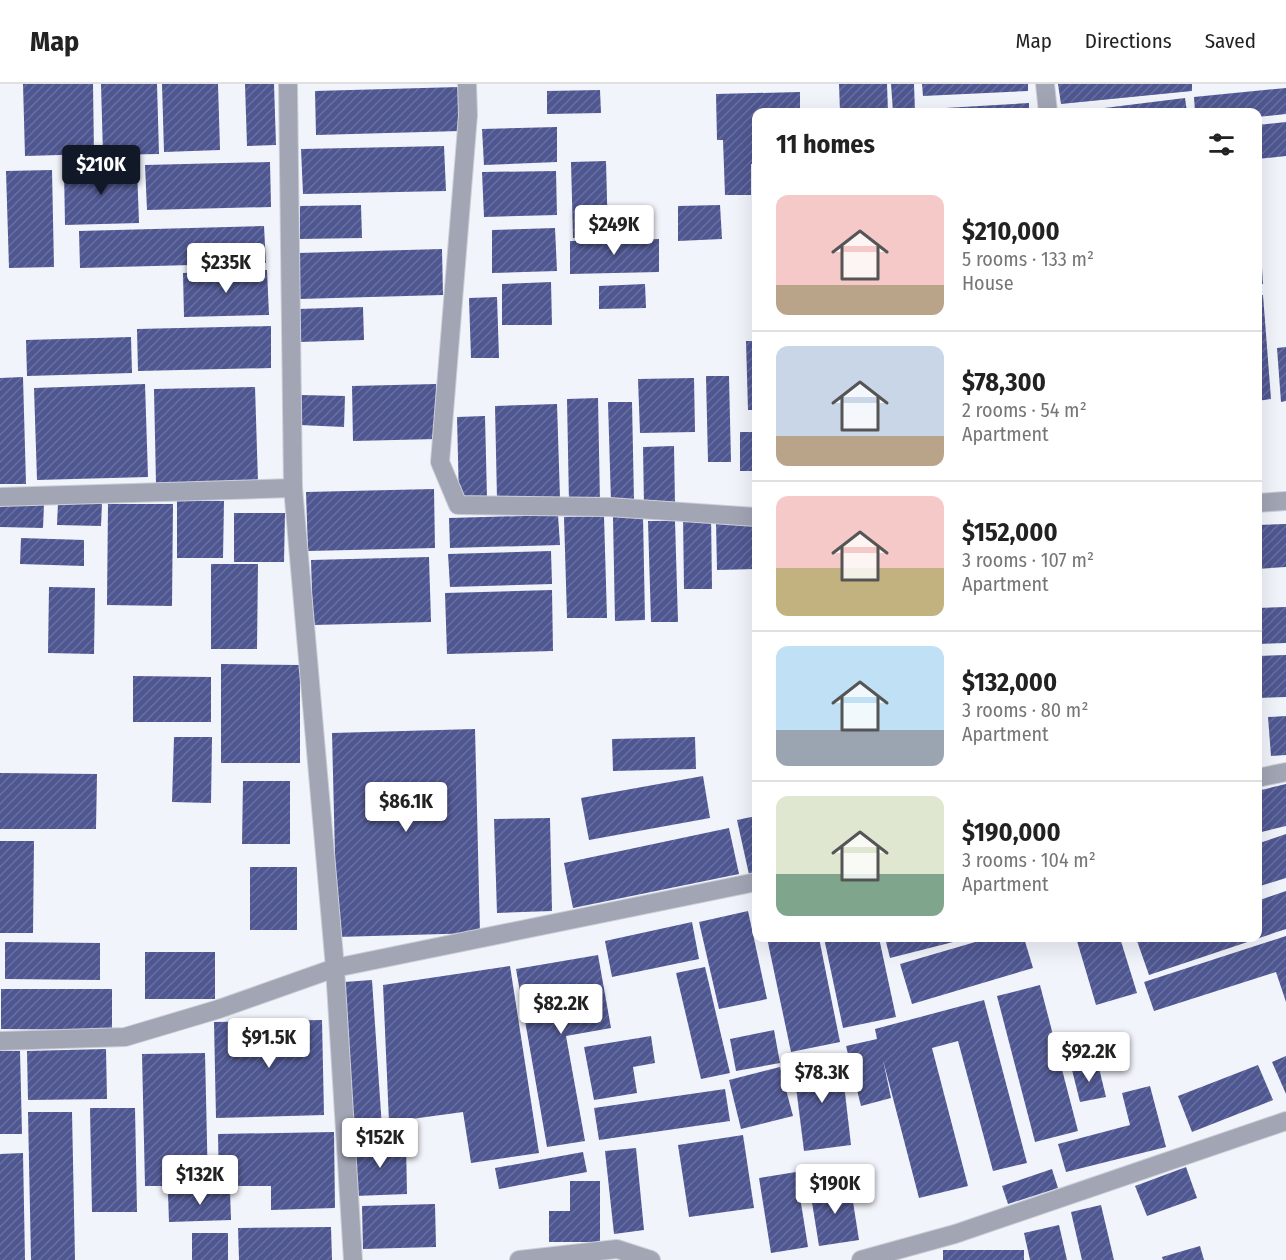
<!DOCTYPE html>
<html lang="en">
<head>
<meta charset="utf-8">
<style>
  :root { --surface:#fff; --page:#f6f6f6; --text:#222; --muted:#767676; --line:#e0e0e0; --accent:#111827 }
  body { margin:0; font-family:"Fira Sans Condensed",sans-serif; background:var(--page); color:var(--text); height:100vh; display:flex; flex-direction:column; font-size:22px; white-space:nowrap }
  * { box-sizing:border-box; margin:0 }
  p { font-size:20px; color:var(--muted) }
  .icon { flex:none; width:33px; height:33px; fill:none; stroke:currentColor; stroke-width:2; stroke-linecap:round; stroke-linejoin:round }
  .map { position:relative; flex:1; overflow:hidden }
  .side { position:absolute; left:752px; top:24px; width:510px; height:834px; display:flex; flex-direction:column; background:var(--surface); border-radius:12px; box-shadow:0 6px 24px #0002 }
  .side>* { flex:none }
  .price { position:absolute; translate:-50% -51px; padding:0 14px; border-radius:6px; background:#fff; color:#222; font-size:20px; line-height:39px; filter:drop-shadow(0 2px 3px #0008) }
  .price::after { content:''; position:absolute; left:50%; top:36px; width:18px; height:14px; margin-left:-9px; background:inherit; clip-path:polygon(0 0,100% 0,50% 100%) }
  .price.on { background:var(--accent); color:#fff }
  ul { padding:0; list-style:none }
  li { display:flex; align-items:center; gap:18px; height:150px; padding:0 24px }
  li+li { border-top:2px solid var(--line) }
  li span { display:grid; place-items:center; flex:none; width:168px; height:120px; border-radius:12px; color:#555 }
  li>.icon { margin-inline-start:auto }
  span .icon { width:72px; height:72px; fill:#fffc; stroke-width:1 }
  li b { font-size:26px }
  h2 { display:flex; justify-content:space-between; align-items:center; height:72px; padding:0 24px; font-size:26px }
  header { display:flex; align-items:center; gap:36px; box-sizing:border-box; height:84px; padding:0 30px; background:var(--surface); border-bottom:2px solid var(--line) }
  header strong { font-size:28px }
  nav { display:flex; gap:33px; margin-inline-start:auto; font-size:21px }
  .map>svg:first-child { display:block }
  .building { fill:url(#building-hatch) }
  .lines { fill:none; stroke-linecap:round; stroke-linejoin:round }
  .minor-casing { stroke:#cdcfd7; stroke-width:20 }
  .minor { stroke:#a2a5b4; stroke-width:18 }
</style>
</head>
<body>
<header>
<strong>Map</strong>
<nav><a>Map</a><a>Directions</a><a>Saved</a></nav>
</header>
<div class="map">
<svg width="1286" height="1176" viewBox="0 0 1286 1176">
  <defs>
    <pattern id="building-hatch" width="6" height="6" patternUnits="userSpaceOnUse" patternTransform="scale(1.5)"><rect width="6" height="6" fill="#4f5792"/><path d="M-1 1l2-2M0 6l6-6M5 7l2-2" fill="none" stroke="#696f9c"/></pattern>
  </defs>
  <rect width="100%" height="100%" fill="#f2f4fb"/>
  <g class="building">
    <polygon points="23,0 93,0 94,70 25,72"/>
    <polygon points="101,0 157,0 159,70 103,71"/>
    <polygon points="162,0 218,0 220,66 164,68"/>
    <polygon points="245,0 274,0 276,61 247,62"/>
    <polygon points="839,0 887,0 888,28 840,28"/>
    <polygon points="891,0 914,0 915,28 893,28"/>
    <polygon points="922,0 1028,0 1028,7 923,12"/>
    <polygon points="1058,0 1192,0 1192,7 1061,20"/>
    <polygon points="459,3 460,47 316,51 315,7"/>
    <polygon points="1286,4 1286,30 1257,33 1257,28 1195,28 1194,13"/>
    <polygon points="600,6 601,29 547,30 547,7"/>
    <polygon points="800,8 800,28 756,28 756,80 751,80 751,111 725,111 723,56 717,56 716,10"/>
    <polygon points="1185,14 1187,28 1080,28 1080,27"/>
    <polygon points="1029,19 1029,28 928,28 928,25"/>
    <polygon points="1286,38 1286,72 1257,75 1257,41"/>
    <polygon points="557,43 557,78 484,81 482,45"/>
    <polygon points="444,62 446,107 303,110 301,65"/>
    <polygon points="606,77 608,153 573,154 571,78"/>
    <polygon points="270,78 271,123 147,126 145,81"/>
    <polygon points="137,83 139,139 65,141 64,85"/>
    <polygon points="52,86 54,183 9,184 6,87"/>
    <polygon points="556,87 557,131 484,133 482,88"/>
    <polygon points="361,121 362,154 300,155 300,122"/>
    <polygon points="720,121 722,155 678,157 678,122"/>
    <polygon points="264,142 266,179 80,184 79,147"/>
    <polygon points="555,144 557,187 492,189 492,146"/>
    <polygon points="659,155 659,188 570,190 570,157"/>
    <polygon points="442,165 443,211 299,215 298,169"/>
    <polygon points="1257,168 1261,168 1263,200 1257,200"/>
    <polygon points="267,186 269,231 184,233 183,189"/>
    <polygon points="551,198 552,241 502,241 502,200"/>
    <polygon points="645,200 646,224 599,225 599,202"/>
    <polygon points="1263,211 1271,315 1257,317 1257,212"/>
    <polygon points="497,213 499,274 471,274 469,214"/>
    <polygon points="363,223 364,256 299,258 298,225"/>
    <polygon points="271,242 271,284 138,287 137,245"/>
    <polygon points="131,253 132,289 27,292 26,256"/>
    <polygon points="746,257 756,257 756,326 748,326"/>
    <polygon points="1286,263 1286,317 1281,318 1277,264"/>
    <polygon points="706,292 729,292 731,378 708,378"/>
    <polygon points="23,293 26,400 0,400 0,294"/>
    <polygon points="694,294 695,348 640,349 638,295"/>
    <polygon points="145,300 148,393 37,396 34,304"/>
    <polygon points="436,300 437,355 353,357 352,302"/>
    <polygon points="255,303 258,398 156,400 154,305"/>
    <polygon points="300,311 345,312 344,343 300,341"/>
    <polygon points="598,314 600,419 569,419 567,315"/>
    <polygon points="608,318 632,318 634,417 611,418"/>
    <polygon points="557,320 560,414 497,415 495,322"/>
    <polygon points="485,332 487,415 459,415 457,333"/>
    <rect x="740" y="348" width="16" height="39"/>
    <polygon points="674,362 675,421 644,422 643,363"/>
    <polygon points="434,405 435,464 308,467 306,408"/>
    <polygon points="177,417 224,417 223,474 177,474"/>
    <polygon points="0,419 44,420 43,444 0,443"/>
    <polygon points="58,419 102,419 101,442 57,441"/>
    <polygon points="108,420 173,420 172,522 107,521"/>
    <polygon points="234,429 285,429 284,478 234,478"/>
    <polygon points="711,430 712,505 684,505 683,431"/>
    <polygon points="558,431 560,461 450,464 449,434"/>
    <polygon points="604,432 607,534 567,534 564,433"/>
    <polygon points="643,432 645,536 615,537 613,433"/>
    <polygon points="756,436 756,485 717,486 716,437"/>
    <polygon points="648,437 675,437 678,538 651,538"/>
    <polygon points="1286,440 1286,483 1257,485 1257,441"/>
    <polygon points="21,454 84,456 84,482 20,480"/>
    <polygon points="551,467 552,500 450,503 448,470"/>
    <polygon points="429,473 431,538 313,541 311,476"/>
    <polygon points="211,480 258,480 257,565 211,565"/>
    <polygon points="49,503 95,504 94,570 48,569"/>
    <polygon points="552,506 553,567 447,570 445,509"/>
    <polygon points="1286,523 1286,559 1257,560 1257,524"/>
    <polygon points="1286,571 1286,613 1257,614 1257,572"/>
    <polygon points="221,580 300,581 300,679 221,679"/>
    <polygon points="133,592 211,593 211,638 133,638"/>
    <polygon points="1286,632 1286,671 1271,672 1268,633"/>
    <polygon points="475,645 480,849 337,853 332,649"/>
    <polygon points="174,653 212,653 211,719 172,718"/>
    <polygon points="695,653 696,685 613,687 612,655"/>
    <polygon points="0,689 97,690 96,745 0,745"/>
    <polygon points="703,692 710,734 589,756 581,714"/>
    <polygon points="243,697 290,697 290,760 242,760"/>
    <polygon points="1286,700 1286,742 1257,749 1257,707"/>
    <polygon points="756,732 756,794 750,795 737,736"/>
    <polygon points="550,734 552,827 497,829 494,735"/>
    <polygon points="729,744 739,790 573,824 564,779"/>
    <polygon points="1286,750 1286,794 1257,803 1257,760"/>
    <polygon points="0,757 34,757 33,849 0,849"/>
    <rect x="250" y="783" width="47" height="63"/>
    <polygon points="1286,807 1286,845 1149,891 1137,857 1147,854 1257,854 1257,817"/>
    <polygon points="748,827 767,915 719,925 699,838"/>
    <polygon points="692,838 699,875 612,893 605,857"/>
    <polygon points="1286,852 1286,918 1276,888 1154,927 1144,898"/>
    <polygon points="767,854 819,854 840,958 791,968"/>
    <polygon points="824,854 879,854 896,933 843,944"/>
    <polygon points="885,854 969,854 890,874"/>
    <polygon points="989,854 1024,854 1033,884 912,920 900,880"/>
    <polygon points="1087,854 1120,854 1137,909 1096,921 1077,857"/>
    <polygon points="5,858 100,859 100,896 5,895"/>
    <rect x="145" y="868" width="70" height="47"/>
    <polygon points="598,871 611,944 566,952 585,1057 547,1063 516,885"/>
    <polygon points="510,882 539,1069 471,1079 463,1028 389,1038 383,901"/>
    <polygon points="705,883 730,989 701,995 676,889"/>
    <polygon points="372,896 382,1044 354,1046 344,898"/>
    <polygon points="1040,901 1078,1047 1035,1058 997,912"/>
    <polygon points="1,905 112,905 112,946 1,945"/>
    <polygon points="984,916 1027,1079 993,1087 958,957 932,964 968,1102 919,1114 883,976 891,1014 861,1022 846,962 877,955 875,945"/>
    <polygon points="322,936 324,1031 216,1034 214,938"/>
    <polygon points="774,946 780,979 736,987 730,955"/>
    <polygon points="651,952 655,979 633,983 637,1009 594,1016 584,963"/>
    <polygon points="106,965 107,1015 28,1016 27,967"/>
    <polygon points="0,967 20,967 22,1050 0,1050"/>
    <polygon points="205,969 208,1102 145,1102 142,970"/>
    <polygon points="1286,972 1286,1010 1272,978"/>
    <polygon points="841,974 851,1061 804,1067 793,979"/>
    <polygon points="1098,980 1106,1013 1080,1018 1072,986"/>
    <polygon points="1258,981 1273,1016 1192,1048 1178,1012"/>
    <polygon points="780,983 793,1032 741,1045 729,996"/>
    <polygon points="1150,1002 1166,1063 1066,1088 1058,1060 1130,1041 1122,1009"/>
    <polygon points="725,1005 730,1037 599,1056 594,1024"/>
    <polygon points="90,1024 135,1024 137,1128 92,1128"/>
    <polygon points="28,1028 72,1028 75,1176 31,1176"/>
    <polygon points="334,1048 335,1124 271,1126 271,1102 219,1102 218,1050"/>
    <polygon points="743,1051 754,1124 689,1133 678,1061"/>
    <polygon points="406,1059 407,1110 355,1112 354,1060"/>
    <polygon points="636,1064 644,1146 614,1150 605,1067"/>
    <polygon points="583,1068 587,1088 499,1105 495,1084"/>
    <polygon points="23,1069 25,1176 0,1176 0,1070"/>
    <polygon points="1186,1083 1197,1114 1147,1132 1135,1102"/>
    <polygon points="1052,1085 1058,1104 1008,1120 1002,1102"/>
    <polygon points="796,1088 808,1163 771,1169 759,1094"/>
    <polygon points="570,1097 600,1097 600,1158 549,1158 549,1127 570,1127"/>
    <polygon points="850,1099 859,1156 819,1162 810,1106"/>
    <polygon points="230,1107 231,1136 169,1138 168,1109"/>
    <polygon points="435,1120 436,1163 363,1165 362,1122"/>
    <polygon points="1101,1121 1114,1176 1082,1176 1071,1128"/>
    <polygon points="1059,1141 1067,1176 1030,1176 1024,1149"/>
    <polygon points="331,1143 332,1176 239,1176 238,1144"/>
    <rect x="192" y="1149" width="36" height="27"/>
    <polygon points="1200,1162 1204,1176 1163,1176 1162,1173"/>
    <rect x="943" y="1166" width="81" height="10"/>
  </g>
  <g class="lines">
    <g class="minor-casing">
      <g id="minor">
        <polyline points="288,0 293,404 335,884 353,1176"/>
        <polyline points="467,0 468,31 440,378 458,421 609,423 756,433"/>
        <polyline points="1045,0 1048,28"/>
        <polyline points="0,413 293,404"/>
        <polyline points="1257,419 1286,417"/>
        <polyline points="1257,694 1286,688"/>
        <polyline points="0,957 125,953 219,925 335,884 756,798"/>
        <polyline points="519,1176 617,1165 651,1176"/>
        <polyline points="861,1176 955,1150 1286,1037"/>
      </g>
    </g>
    <use href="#minor" class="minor"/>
  </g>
</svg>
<b class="price on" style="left:101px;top:112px">$210K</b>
<b class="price" style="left:614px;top:172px">$249K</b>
<b class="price" style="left:226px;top:210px">$235K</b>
<b class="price" style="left:406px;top:749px">$86.1K</b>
<b class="price" style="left:561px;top:951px">$82.2K</b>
<b class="price" style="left:269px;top:985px">$91.5K</b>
<b class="price" style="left:1089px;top:999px">$92.2K</b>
<b class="price" style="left:822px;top:1020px">$78.3K</b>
<b class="price" style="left:380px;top:1085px">$152K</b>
<b class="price" style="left:200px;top:1122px">$132K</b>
<b class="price" style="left:835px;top:1131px">$190K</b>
<section class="side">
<h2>11 homes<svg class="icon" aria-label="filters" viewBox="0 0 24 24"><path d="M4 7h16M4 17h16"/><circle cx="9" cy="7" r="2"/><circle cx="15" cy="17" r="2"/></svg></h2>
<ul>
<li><span style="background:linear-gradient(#f6c9c9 75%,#b9a48a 0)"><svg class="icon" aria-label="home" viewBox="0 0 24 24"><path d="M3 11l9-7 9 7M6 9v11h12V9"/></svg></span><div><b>$210,000</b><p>5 rooms · 133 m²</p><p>House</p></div></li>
<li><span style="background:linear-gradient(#c9d6e8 75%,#b9a48a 0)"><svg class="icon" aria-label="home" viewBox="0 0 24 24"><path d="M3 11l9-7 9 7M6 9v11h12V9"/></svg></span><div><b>$78,300</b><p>2 rooms · 54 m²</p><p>Apartment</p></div></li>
<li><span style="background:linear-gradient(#f6c9c9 60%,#c2b280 0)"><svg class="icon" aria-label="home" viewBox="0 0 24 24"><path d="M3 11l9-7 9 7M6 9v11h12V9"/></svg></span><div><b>$152,000</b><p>3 rooms · 107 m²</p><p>Apartment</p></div></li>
<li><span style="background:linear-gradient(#bfe0f5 70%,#9aa5b1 0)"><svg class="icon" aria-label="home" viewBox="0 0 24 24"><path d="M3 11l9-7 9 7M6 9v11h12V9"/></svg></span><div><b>$132,000</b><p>3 rooms · 80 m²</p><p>Apartment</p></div></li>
<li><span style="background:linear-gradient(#dfe7d0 65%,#7fa58c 0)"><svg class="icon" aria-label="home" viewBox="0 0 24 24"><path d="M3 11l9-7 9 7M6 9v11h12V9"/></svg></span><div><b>$190,000</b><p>3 rooms · 104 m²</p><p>Apartment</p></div></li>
</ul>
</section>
</div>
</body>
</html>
